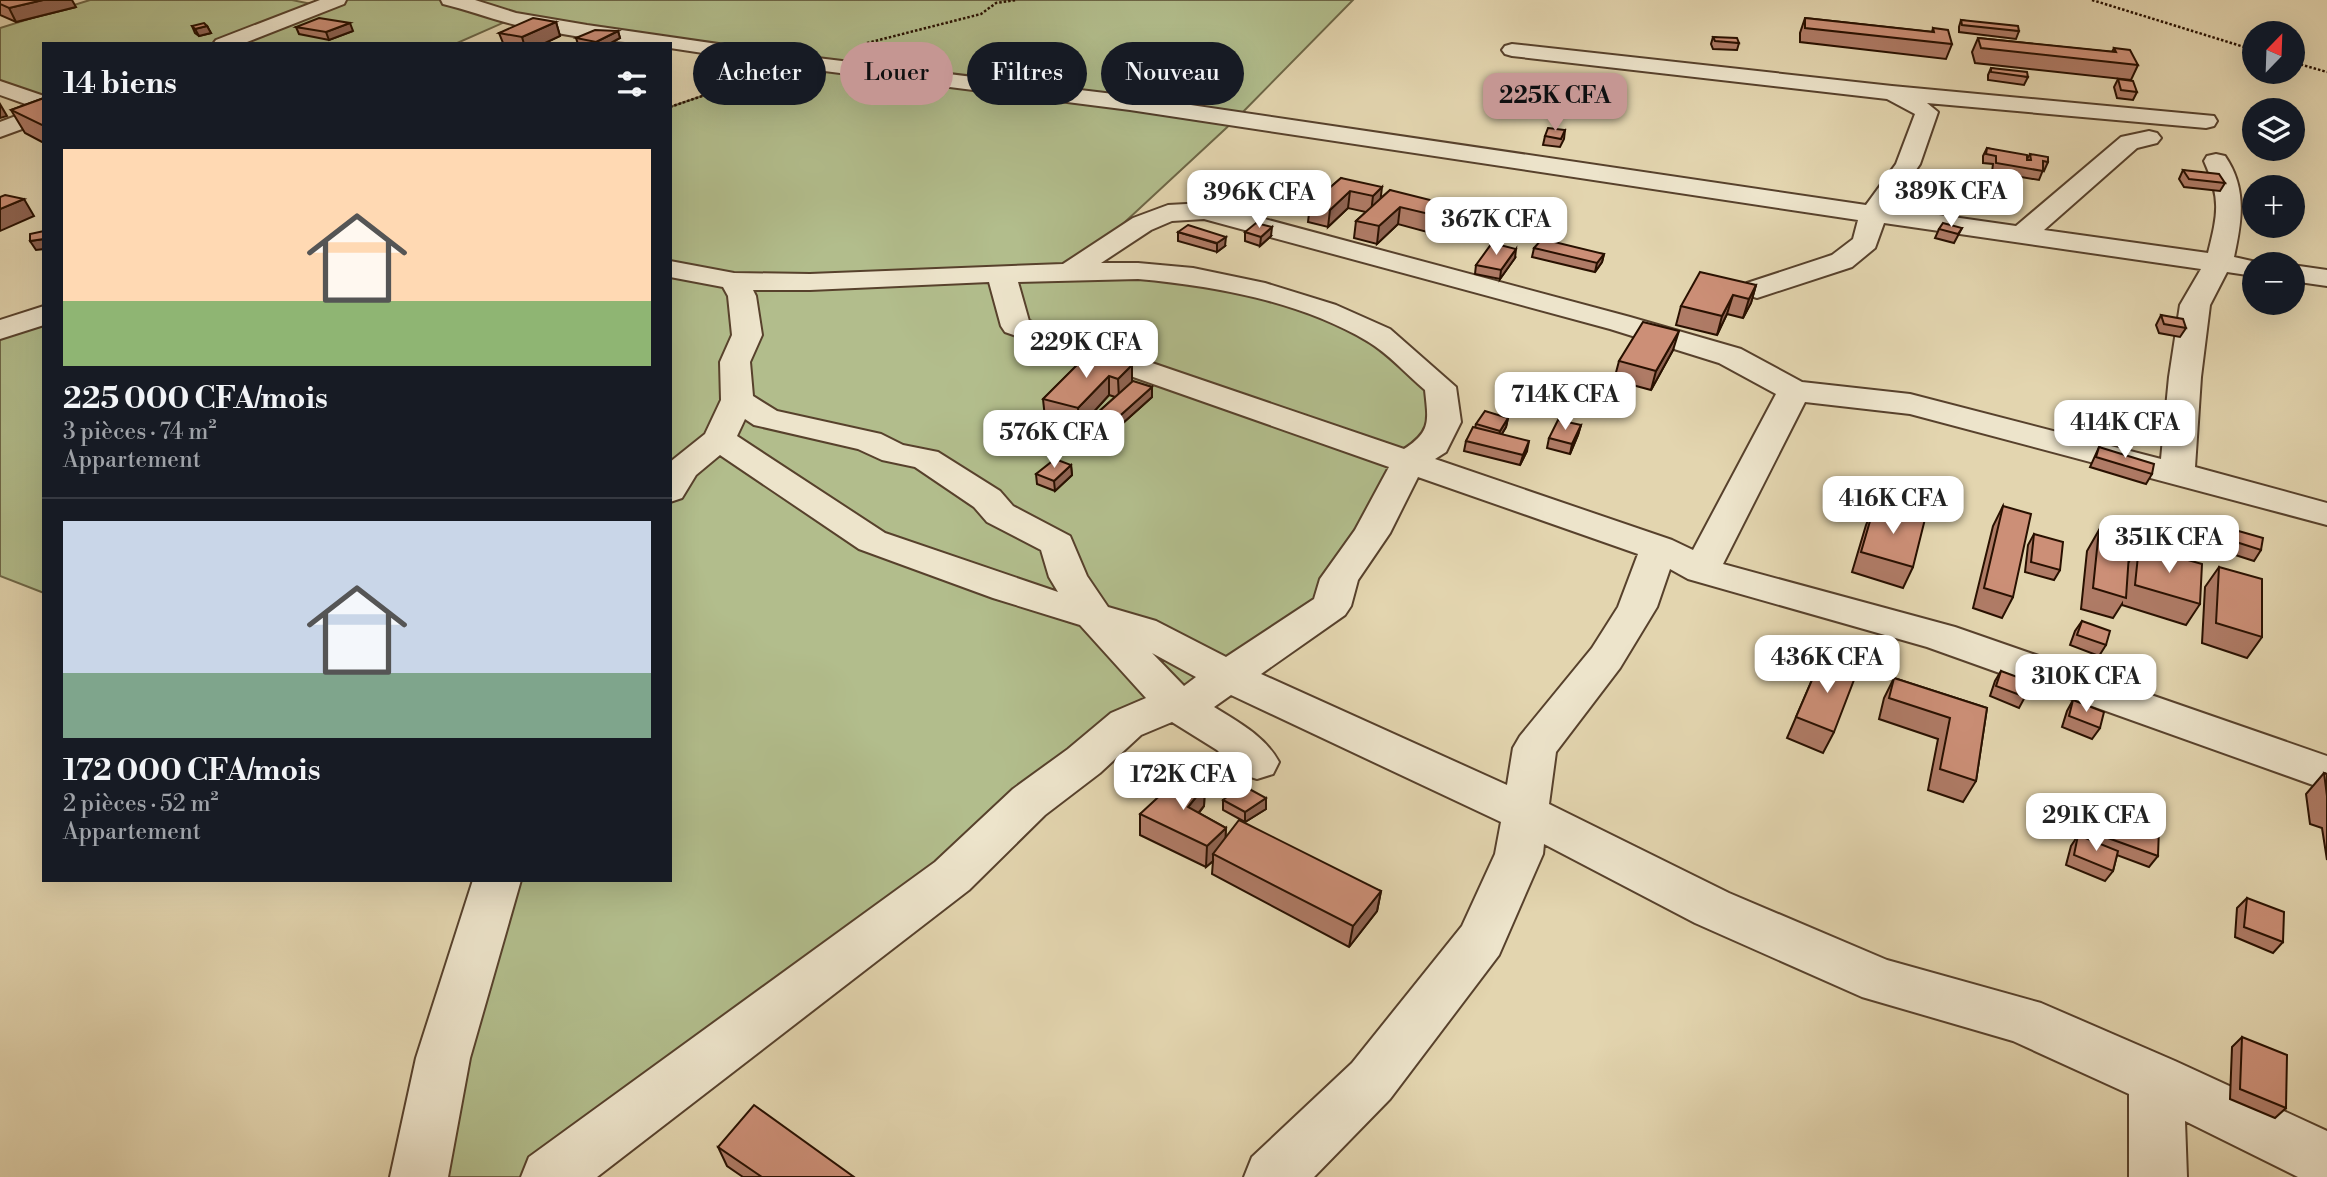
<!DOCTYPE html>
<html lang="fr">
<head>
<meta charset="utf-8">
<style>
  :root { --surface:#171b24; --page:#242831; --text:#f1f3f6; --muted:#9ea1a6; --line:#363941; --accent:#c59692 }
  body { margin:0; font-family:"Libre Bodoni",serif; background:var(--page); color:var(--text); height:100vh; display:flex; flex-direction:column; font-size:26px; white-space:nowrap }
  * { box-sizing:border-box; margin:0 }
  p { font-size:23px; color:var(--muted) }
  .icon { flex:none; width:38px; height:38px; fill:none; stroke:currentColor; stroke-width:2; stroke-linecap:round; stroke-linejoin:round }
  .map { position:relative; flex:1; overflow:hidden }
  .drawer { position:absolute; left:42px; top:42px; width:630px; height:840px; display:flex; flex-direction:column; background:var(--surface); border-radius:0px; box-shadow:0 7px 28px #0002 }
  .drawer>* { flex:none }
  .top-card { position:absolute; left:693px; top:42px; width:665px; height:63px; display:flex; gap:14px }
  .needle { width:46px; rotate:23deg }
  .buttons { position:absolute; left:2242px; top:21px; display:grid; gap:14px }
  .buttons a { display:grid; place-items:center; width:63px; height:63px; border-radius:50%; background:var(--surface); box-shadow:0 7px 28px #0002; font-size:35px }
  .price { position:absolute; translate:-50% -60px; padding:0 16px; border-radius:14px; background:#fff; color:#222; font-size:23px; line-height:46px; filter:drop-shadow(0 2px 4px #0008) }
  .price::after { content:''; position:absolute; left:50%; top:42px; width:21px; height:16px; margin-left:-10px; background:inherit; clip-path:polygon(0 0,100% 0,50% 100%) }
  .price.current { background:var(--accent); color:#111 }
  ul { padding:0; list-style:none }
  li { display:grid; align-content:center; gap:14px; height:371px; padding:0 21px }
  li+li { border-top:2px solid var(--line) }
  li span { display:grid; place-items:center; height:217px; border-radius:0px; color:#555 }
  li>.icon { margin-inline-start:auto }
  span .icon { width:126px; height:126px; fill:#fffc; stroke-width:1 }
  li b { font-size:30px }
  h2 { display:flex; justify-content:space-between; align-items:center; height:84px; padding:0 21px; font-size:30px }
  .pill { padding:0 24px; border-radius:32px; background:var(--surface); box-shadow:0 7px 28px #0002; font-size:24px; line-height:63px }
  .pill.current { background:var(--accent); color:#111 }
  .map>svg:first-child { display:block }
  .green { fill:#b2bd8c; stroke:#6d6646; stroke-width:2 }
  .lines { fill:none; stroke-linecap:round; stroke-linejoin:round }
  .minor-casing { stroke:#57412c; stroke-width:4 }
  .path { stroke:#281000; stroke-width:2.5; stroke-dasharray:2.5 2; stroke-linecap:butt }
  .minor { fill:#ede4cb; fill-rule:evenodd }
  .wall { fill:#af7b66; stroke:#281000; stroke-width:2 }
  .shaded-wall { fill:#8f6453; stroke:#281000; stroke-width:2 }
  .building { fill:#cc8f77; stroke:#281000; stroke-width:2 }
</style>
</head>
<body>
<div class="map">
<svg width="2327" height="1177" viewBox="0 0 2327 1177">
  <rect width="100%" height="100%" fill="#e3d5af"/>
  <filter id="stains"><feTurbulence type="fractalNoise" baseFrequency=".00286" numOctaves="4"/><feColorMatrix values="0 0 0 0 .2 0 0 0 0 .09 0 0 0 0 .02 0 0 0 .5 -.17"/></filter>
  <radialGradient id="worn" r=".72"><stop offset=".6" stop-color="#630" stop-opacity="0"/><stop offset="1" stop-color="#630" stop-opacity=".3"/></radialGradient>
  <g class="green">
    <polygon points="90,0 292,0 321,6 337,0 1353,0 1236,119 1071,272 1177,274 1326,311 1426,373 1445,422 1331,606 1126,724 550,1177 422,1177 502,880 670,880 670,107 801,62 514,18 455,44 247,44 240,37 224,44 44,44 44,103 0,88 0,28"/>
    <polygon points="44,317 44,593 0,576 0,332"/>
  </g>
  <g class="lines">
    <g class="minor-casing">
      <g id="minor">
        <polygon points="320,0 346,0 344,4 242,44 213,44 216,40"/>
        <path d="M 441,0 L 475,0 L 516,13 L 587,25 L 801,56 L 1130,96 L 1866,205 L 1896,164 L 1915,114 L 1887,99 L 1512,56 L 1505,54 L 1502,50 L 1505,46 L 1512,44 L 1892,86 L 2214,116 L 2217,121 L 2214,126 L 2206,128 L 1927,103 L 1938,112 L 1920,164 L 1890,208 L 2016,226 L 2121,137 L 2149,131 L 2157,133 L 2161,138 L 2157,143 L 2137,148 L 2044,230 L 2208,253 C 2218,213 2221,199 2204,161 L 2207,156 L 2216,154 L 2225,156 C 2247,188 2242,220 2234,257 L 2265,264 L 2254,264 L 2254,276 L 2227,272 L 2210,305 L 2201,377 L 2195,467 L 2327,503 L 2327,525 L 1910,414 L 1805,402 L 1723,564 L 1955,627 L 2327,756 L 2327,790 L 1927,647 L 1688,579 L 1670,569 L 1657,607 L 1620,668 L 1556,752 L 1549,804 L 1729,893 L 1887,960 L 2041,1003 L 2175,1061 L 2327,1131 L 2327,1177 L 2298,1177 L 2185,1121 L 2187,1177 L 2129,1177 L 2129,1094 L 2013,1041 L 1862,997 L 1695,923 L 1544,844 L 1543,854 L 1499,955 L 1390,1099 L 1314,1177 L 1244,1177 L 1252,1157 L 1352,1063 L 1462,926 L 1495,854 L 1501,822 L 1231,695 L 1214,707 C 1238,722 1265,736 1279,762 L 1273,774 L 1257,779 L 1241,774 L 1217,750 L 1172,722 L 1141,735 L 1100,773 L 1045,815 L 969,890 L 597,1177 L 521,1177 L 529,1157 L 935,862 L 1013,789 L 1068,749 L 1111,713 L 1146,698 L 1080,625 L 993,598 L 859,549 L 720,455 L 696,475 L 682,498 L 670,502 L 670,462 L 705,434 L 721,400 L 720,362 L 732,335 L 728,296 L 723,287 L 670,277 L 670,261 L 734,273 L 810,274 L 1063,264 L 1133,218 L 1168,205 L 1205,203 L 1630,317 L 1741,349 L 1802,382 L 1910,394 L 2161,459 L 2169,377 L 2180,305 L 2201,269 L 1884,223 L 1875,248 L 1852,267 L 1757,298 L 1747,295 L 1743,289 L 1747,283 L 1832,255 L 1853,239 L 1858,220 L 1130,110 L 801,68 L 670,48 L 670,44 C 619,44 566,36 516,25 C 491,19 468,10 443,4 ZM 1204,219 L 1610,329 L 1719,363 L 1776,394 L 1693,550 L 1672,540 L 1435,459 L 1446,452 L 1461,422 L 1456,387 L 1390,329 L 1336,305 L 1265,283 L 1193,268 L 1138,263 L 1101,263 L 1151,230 L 1172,221 ZM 1138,279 C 1215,286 1299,301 1367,341 C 1388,353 1406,374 1425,390 C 1428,420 1432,431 1404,449 L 1029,321 L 1018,282 ZM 989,282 L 1001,326 L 1005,332 L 1389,467 L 1355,530 L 1320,579 L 1314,599 L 1226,657 L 1156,621 L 1108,607 L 1087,576 L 1070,536 L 1013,506 L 1000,491 L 938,452 L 903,445 L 881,434 L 777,411 L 753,396 L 750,362 L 762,335 L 756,296 L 753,290 L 810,290 ZM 745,419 L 754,425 L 858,449 L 882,460 L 915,467 L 974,507 L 987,522 L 1041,550 L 1049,577 L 1058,592 L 885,533 L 737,436 ZM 1418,477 L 1638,554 L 1618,607 L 1592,648 L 1520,736 L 1513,748 L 1507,785 L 1261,674 L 1345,615 L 1351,606 L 1358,580 L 1390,533 ZM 1152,653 L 1196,677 L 1184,686 Z"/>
        <polygon points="0,81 44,96 44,121 0,137 0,122 37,108 0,95"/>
        <polygon points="2292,265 2327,270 2327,286 2292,281"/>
        <polygon points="44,306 44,325 0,339 0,320"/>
        <polygon points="473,880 521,880 470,1058 448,1177 390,1177 416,1058"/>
      </g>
    </g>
    <g class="path">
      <polyline points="2092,0 2254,50"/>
      <polyline points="867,43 981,14 996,3 1016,0"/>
      <polyline points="2292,62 2327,72"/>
      <polyline points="670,107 749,80"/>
    </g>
    <use href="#minor" class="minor"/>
  </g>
  <g class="wall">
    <polygon points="0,0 76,7 16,22 0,15"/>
    <polygon points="1805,18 1932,32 1933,28 1952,44 1946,59 1800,42 1800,33"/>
    <polygon points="1961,20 2019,31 2016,39 1959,32 1959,27"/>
    <polygon points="556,22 560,36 543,44 495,44 503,43 499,33"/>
    <polygon points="192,26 207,26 211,33 199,36 195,33"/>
    <polygon points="296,27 353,31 329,40 299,34"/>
    <polygon points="618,31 620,38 609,44 578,44 576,38"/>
    <polygon points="1713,37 1739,43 1737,50 1713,49 1711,44"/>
    <polygon points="1978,38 2112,52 2114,48 2138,65 2131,80 1975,63 1972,52"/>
    <polygon points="1991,68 2028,77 2024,85 1988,80 1988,75"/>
    <polygon points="2118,79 2137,92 2133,100 2117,98 2114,87"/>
    <polygon points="44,98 44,143 25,133 11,110"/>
    <polygon points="1565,130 1564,139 1560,147 1543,145 1545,136"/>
    <polygon points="1987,148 2027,159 2030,154 2048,162 2044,171 2043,170 2039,180 1992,172 1993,164 1983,163 1983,156"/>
    <polygon points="2183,170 2225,183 2220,191 2184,187 2179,179"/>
    <polygon points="1341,178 1381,198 1390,190 1439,220 1427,232 1398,224 1377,244 1354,238 1356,221 1366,212 1348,208 1328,227 1308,222 1310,205"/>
    <polygon points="1962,228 1954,243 1935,238 1939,229"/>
    <polygon points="1178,232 1225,246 1217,252 1178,241"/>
    <polygon points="1245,232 1271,236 1260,246 1245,241"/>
    <polygon points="1534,248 1604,254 1602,262 1595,272 1532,257"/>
    <polygon points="1515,258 1500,279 1475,274 1476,265"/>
    <polygon points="1756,285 1751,303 1743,318 1727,314 1717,335 1676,325 1681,306"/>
    <polygon points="2161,315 2186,328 2180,337 2159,333 2156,325"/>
    <polygon points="1673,350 1651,390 1614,380 1619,361"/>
    <polygon points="1089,353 1132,382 1152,387 1152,397 1104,440 1085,434 1085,424 1115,397 1109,395 1079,428 1045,418 1043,399"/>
    <polygon points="1508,418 1506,427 1502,434 1527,451 1520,465 1464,451 1466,441 1475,428 1476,424"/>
    <polygon points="1581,425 1578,435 1570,454 1547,448 1549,438"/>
    <polygon points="1001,432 1050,433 1034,450 1002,441"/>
    <polygon points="2099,447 2152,474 2146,484 2090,467"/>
    <polygon points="1071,465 1072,475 1055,491 1037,484 1036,474"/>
    <polygon points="1875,504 1913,567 1903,588 1852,572 1866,525"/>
    <polygon points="2003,506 2013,597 2002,618 1973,608 1993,526"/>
    <polygon points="2099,530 2128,563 2139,546 2200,604 2186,625 2122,605 2122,604 2113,618 2081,609 2087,551"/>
    <polygon points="2235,530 2261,550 2254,561 2226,552 2229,540"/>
    <polygon points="2034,534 2060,570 2054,580 2025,572 2028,545"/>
    <polygon points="2219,567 2262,637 2247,658 2202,643 2205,587"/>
    <polygon points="2082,621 2106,645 2099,656 2070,645 2075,631"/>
    <polygon points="1821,659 1834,732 1823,753 1787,738"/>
    <polygon points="2001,671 2025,697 2019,708 1990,696 1995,681"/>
    <polygon points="1894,678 1987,708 1976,781 1963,802 1928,790 1938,739 1879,719 1884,698"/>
    <polygon points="2073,700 2100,728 2092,739 2062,727 2067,711"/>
    <polygon points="2324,773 2327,774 2327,860 2322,828 2310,824 2306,794"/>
    <polygon points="1205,786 1204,806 1199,813 1226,828 1225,838 1381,891 1377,911 1349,947 1212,874 1213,861 1206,867 1140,835 1140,814"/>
    <polygon points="1266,798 1266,809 1245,822 1223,810 1223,800"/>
    <polygon points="2086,802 2158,856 2149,867 2117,855 2113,871 2105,881 2066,865 2071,846 2075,840 2078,812"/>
    <polygon points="2247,898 2283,942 2273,953 2235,937 2237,908"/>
    <polygon points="2242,1037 2286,1108 2275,1118 2230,1099 2232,1047"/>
    <polygon points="718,1147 854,1177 743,1177 727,1166"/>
  </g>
  <g class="shaded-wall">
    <polygon points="43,0 72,0 76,7 16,22 9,8"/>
    <polygon points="556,22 560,36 543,44 524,44 522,37"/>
    <polygon points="350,23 353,31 329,40 326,32"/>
    <polygon points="207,26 211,33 199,36 195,29"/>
    <polygon points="618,31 620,38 609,44 596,44 596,42"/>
    <polygon points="0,104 7,116 0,118"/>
    <polygon points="1382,187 1380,204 1371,213 1373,196"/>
    <polygon points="1350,191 1348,208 1328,227 1330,210"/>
    <polygon points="24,199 34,216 0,231 0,209"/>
    <polygon points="1442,203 1439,220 1427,232 1429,214"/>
    <polygon points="1400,207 1398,224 1377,244 1379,226"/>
    <polygon points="1272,227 1271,236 1260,246 1261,237"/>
    <polygon points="1226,237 1225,246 1217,252 1217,243"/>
    <polygon points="44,239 44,249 36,250 30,241"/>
    <polygon points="1516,249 1515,258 1500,279 1501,270"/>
    <polygon points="1604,254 1602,262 1595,272 1597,263"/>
    <polygon points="1756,285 1751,303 1743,318 1749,299"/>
    <polygon points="1733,295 1727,314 1717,335 1722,316"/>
    <polygon points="1679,331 1673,350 1651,390 1656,371"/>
    <polygon points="1132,365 1132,384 1119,398 1118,379"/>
    <polygon points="1109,376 1109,395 1079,428 1078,408"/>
    <polygon points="1152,387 1152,397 1104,440 1104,430"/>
    <polygon points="1508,418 1506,427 1498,440 1500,431"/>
    <polygon points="1050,423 1050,433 1034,450 1033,440"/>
    <polygon points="1581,425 1578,435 1570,454 1572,444"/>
    <polygon points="1529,441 1527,451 1520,465 1523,455"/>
    <polygon points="1071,465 1072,475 1055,491 1054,481"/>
    <polygon points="1205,786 1204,806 1187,827 1188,807"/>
    <polygon points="1266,798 1266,809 1245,822 1245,812"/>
    <polygon points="1226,828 1225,848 1213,854 1213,861 1206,867 1207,846"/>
    <polygon points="1381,891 1377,911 1349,947 1353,926"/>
  </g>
  <g class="building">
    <polygon points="0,0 43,0 9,8 0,4"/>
    <polygon points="319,18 350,23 326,32 296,27"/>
    <polygon points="533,18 556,22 522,37 499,33"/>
    <polygon points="1805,18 1934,32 1933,28 1948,30 1952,44 1805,28"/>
    <polygon points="1961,20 2018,26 2019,31 1962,25"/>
    <polygon points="204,23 207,26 195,29 192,26"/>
    <polygon points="595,30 618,31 596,42 576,38"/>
    <polygon points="1713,37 1737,38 1739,43 1715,41"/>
    <polygon points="1978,38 2116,52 2114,48 2130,50 2138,65 1981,48"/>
    <polygon points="1991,68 2027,72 2028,77 1991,72"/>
    <polygon points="2118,79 2133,81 2137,92 2121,90"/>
    <polygon points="44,98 44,126 11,110"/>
    <polygon points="1548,128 1565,130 1561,139 1545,136"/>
    <polygon points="1987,148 2027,155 2027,160 2031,160 2030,154 2048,157 2048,162 2043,161 2043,171 1996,163 1996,156 1986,154"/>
    <polygon points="2183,170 2219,174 2225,183 2189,179"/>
    <polygon points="1341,178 1382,187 1373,196 1350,191 1330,210 1310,205"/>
    <polygon points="1390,190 1442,203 1429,214 1400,207 1379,226 1356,221"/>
    <polygon points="5,195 24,199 0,209 0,197"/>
    <polygon points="1256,223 1272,227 1261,237 1245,232"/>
    <polygon points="1943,223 1962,228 1958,234 1939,229"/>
    <polygon points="1188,225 1226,237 1217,243 1178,232"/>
    <polygon points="44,231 44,239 30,241 30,234"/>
    <polygon points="1542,239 1604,254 1597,263 1534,248"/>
    <polygon points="1492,243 1516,249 1501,270 1476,265"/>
    <polygon points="1700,272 1756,285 1749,299 1733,295 1722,316 1681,306"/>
    <polygon points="2161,315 2183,319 2186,328 2164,324"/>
    <polygon points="1643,322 1679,331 1656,371 1619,361"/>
    <polygon points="1089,353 1132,365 1118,379 1109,376 1078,408 1043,399"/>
    <polygon points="1133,381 1152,387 1104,430 1085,424"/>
    <polygon points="1485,411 1508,418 1500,431 1476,424"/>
    <polygon points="1018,415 1050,423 1033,440 1001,432"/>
    <polygon points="1558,420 1581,425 1572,444 1549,438"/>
    <polygon points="1473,427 1529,441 1523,455 1466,441"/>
    <polygon points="2099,447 2154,464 2152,474 2096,457"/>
    <polygon points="1055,459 1071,465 1054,481 1036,474"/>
    <polygon points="1875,504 1925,519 1913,567 1861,552"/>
    <polygon points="2003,506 2031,514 2013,597 1984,588"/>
    <polygon points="2099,530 2130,539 2126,598 2093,588"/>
    <polygon points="2235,530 2263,538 2261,550 2233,541"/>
    <polygon points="2034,534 2063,542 2060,570 2031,562"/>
    <polygon points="2139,546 2202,564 2200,604 2135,585"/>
    <polygon points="2219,567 2262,579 2262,637 2216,623"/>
    <polygon points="2082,621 2110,631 2106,645 2077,635"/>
    <polygon points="1821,659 1857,672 1834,732 1796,717"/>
    <polygon points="2001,671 2031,682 2025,697 1996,686"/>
    <polygon points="1894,678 1987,708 1976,781 1940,769 1950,718 1889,698"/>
    <polygon points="2073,700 2104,712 2100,728 2069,716"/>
    <polygon points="2324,773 2327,774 2327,796"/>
    <polygon points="1181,776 1205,786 1188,807 1226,828 1207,846 1140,814"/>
    <polygon points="1242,785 1266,798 1245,812 1223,800"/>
    <polygon points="2086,802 2159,828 2158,856 2083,829"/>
    <polygon points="1239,820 1381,891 1353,926 1213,854"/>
    <polygon points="2078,835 2118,851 2113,871 2074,855"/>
    <polygon points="2247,898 2284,912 2283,942 2244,927"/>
    <polygon points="2242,1037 2287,1055 2286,1108 2240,1089"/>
    <polygon points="754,1105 854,1177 762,1177 718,1147"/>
  </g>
  <rect width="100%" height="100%" filter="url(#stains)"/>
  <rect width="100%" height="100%" fill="url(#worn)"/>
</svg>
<div class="buttons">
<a><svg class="needle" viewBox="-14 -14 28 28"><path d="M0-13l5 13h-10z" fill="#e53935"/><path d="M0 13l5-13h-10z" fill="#9ea1a6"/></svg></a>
<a><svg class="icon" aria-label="layers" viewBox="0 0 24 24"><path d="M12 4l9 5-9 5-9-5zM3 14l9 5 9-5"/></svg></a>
<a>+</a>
<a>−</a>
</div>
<b class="price current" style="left:1555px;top:133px">225K CFA</b>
<b class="price" style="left:1951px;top:229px">389K CFA</b>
<b class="price" style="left:1259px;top:230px">396K CFA</b>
<b class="price" style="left:1496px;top:257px">367K CFA</b>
<b class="price" style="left:1086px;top:380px">229K CFA</b>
<b class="price" style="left:1565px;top:432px">714K CFA</b>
<b class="price" style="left:2125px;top:460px">414K CFA</b>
<b class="price" style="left:1054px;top:470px">576K CFA</b>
<b class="price" style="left:1893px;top:536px">416K CFA</b>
<b class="price" style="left:2169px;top:575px">351K CFA</b>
<b class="price" style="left:1827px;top:695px">436K CFA</b>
<b class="price" style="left:2086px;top:714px">310K CFA</b>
<b class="price" style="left:1183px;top:812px">172K CFA</b>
<b class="price" style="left:2096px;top:853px">291K CFA</b>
<div class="top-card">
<a class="pill">Acheter</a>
<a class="pill current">Louer</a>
<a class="pill">Filtres</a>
<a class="pill">Nouveau</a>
</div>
<section class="drawer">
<h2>14 biens<svg class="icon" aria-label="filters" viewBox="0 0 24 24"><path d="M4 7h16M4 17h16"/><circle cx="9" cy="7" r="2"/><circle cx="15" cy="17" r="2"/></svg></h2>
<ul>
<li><span style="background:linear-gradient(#ffd9b3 70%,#8fb573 0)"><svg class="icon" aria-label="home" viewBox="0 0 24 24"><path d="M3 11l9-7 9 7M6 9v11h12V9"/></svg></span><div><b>225 000 CFA/mois</b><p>3 pièces · 74 m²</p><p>Appartement</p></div></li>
<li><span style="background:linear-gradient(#c9d6e8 70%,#7fa58c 0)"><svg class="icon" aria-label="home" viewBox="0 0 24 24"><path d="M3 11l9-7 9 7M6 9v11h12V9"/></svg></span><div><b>172 000 CFA/mois</b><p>2 pièces · 52 m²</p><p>Appartement</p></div></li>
</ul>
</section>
</div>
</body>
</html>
